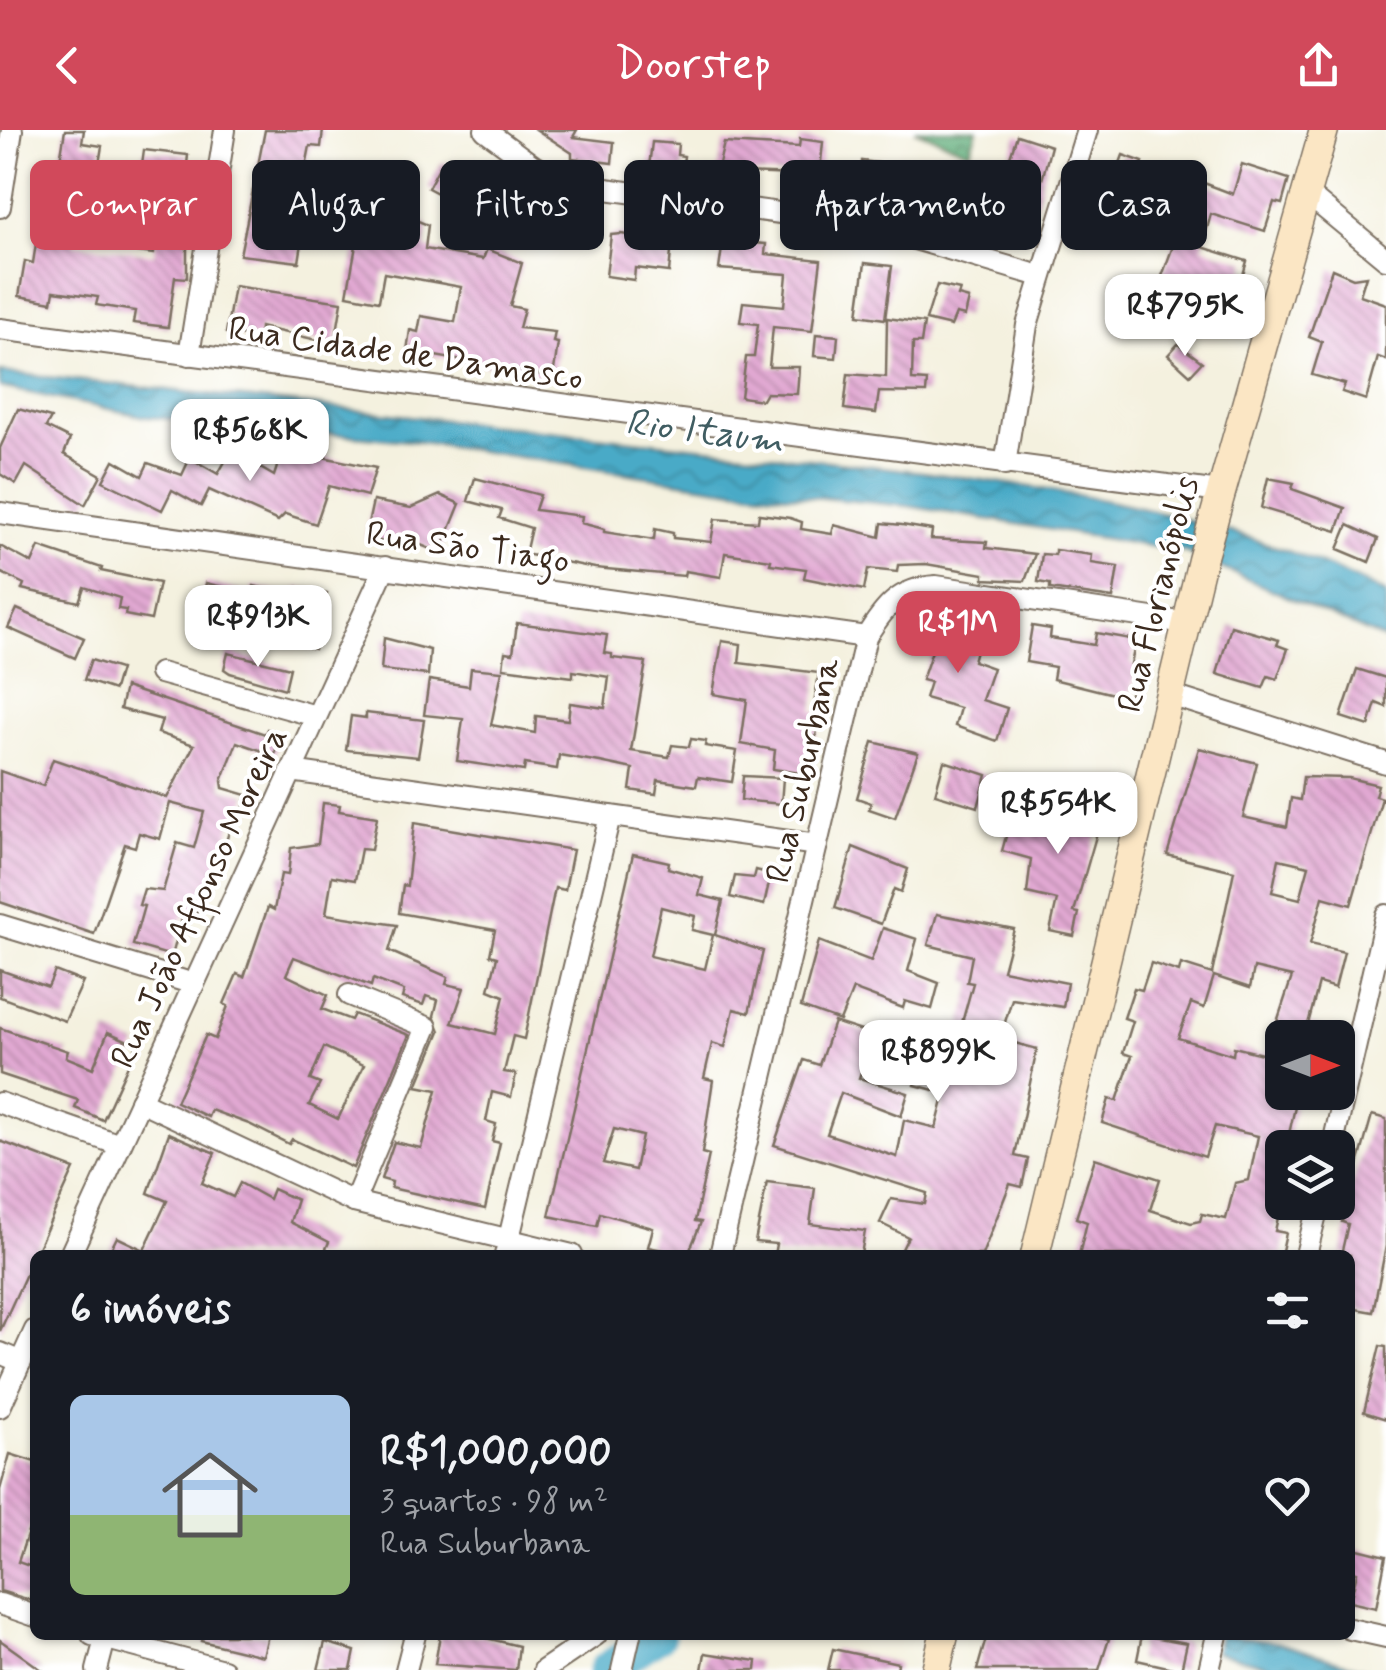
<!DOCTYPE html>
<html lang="pt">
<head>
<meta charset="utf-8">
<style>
  :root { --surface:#171b24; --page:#242831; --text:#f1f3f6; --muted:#9ea1a6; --line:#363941; --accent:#d1495b }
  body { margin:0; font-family:Mynerve,sans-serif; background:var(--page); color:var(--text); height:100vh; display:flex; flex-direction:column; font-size:38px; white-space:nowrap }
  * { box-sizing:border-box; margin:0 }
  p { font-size:32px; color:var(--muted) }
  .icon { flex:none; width:55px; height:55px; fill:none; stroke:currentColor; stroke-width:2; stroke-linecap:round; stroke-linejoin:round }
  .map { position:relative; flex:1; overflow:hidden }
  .sheet { position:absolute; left:30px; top:1120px; width:1325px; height:390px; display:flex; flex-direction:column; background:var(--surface); border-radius:15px; box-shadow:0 2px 8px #0004 }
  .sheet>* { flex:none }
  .top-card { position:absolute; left:30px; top:30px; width:1328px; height:90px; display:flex; gap:20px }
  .needle { width:65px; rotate:90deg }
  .tools { position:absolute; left:1265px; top:890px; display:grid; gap:20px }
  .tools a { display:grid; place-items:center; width:90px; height:90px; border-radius:15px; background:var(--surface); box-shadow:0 2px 8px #0004; font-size:50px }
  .price { position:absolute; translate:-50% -85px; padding:0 22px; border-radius:20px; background:#fff; color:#222; font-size:32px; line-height:65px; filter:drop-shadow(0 2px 5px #0008) }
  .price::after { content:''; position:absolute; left:50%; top:60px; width:30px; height:22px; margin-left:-15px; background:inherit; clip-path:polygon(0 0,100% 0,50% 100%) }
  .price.on { background:var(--accent); color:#fff }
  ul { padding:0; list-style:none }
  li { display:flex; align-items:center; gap:30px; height:250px; padding:0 40px }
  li+li { border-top:2px solid var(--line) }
  li span { display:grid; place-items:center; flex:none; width:280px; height:200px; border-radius:15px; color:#555 }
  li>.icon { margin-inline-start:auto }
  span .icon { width:120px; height:120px; fill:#fffc; stroke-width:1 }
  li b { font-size:42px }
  h2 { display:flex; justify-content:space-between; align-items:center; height:120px; padding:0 40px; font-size:42px }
  .pill { padding:0 35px; border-radius:15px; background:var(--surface); box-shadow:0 2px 8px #0004; font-size:35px; line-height:90px }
  .pill.on { background:var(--accent); color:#fff }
  header { display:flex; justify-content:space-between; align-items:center; height:130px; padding:0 40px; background:var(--accent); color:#fff; font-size:45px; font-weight:600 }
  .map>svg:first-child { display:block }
  .forest { fill:url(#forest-crowns); stroke:#4c6b4b; stroke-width:2.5 }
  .water { fill:url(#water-waves); stroke:#426a72; stroke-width:2.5 }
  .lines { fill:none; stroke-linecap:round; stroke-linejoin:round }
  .river { stroke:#48aac7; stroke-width:35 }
  .building { fill:url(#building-back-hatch); fill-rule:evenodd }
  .minor-casing { stroke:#7c7062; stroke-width:24 }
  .secondary-casing { stroke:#7c7062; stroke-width:31 }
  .minor { stroke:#fff; stroke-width:20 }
  .secondary { stroke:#fbe6c4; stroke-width:28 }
  .labels { text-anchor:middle; stroke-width:8; stroke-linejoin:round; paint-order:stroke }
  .street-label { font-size:35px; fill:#3b2a1e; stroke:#fff }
  .water-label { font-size:38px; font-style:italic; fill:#405d62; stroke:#fff }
</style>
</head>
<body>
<header><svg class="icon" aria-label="back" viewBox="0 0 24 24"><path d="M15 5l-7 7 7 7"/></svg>Doorstep<svg class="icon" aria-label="share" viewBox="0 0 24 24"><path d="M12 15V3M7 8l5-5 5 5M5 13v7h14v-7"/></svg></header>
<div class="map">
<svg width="1386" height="1540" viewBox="0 0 1386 1540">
  <defs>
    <pattern id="forest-crowns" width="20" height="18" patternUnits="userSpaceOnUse" patternTransform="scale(2.5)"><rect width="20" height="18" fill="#5dac78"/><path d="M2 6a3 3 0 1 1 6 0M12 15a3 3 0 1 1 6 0" fill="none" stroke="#4e8c62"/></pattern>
    <pattern id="water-waves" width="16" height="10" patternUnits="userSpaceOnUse" patternTransform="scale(2.5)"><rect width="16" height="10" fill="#48aac7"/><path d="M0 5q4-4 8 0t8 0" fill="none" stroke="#3d8ba1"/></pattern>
    <pattern id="building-back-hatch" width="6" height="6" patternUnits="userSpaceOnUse" patternTransform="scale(2.5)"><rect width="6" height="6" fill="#e2a9d3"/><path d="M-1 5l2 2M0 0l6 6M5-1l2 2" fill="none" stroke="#b88aab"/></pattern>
  </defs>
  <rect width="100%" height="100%" fill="#fff"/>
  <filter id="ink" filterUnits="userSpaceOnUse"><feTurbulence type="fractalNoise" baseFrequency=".01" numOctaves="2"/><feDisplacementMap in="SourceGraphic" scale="20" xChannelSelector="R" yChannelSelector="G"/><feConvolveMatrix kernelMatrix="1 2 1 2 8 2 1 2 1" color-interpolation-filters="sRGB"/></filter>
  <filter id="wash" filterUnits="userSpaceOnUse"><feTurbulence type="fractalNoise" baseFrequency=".0048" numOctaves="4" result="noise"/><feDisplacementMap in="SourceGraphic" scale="40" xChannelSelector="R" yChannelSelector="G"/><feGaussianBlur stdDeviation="2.25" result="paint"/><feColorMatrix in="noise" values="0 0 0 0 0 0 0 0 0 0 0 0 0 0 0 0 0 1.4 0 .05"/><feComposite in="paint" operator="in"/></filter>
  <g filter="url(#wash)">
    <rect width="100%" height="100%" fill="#f4f1df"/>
    <polygon class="forest" points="915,0 977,0 970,22"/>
    <g class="water">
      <path d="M 0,242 C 236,268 472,292 708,318 C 930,343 1187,360 1386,464 L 1386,510 L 1185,422 L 908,376 L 734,360 L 421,312 L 147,287 L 0,257 Z"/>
      <polygon points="1220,1505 1276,1512 1367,1540 1285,1540 1215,1522"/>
    </g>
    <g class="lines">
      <polyline class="river" points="606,1540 658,1505"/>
    </g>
    <g id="blocks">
      <g class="building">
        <polygon points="65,0 84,0 82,13 102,16 97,46 152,54 148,89 108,84 111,68 80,64 74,114 154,124 156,97 187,99 187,148 175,147 168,197 133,193 135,181 96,175 98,167 54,161 52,172 19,166 25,131 33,133 47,42 58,43"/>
        <polygon points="265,0 323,0 321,17 310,16 301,62 295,106 303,107 299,132 240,125"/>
        <polygon points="537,0 577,0 573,7 614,12 612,33 572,28 572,23"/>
        <polygon points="1017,5 1051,16 1026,110 929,86 938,56 1010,82 1024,35 1009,30"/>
        <polygon points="800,9 823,12 818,61 794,59 796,45 717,42 724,13 799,17"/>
        <polygon points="652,12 678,14 677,25 684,26 681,49 648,45"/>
        <polygon points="144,20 188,25 185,54 140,49"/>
        <polygon points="1123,25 1143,32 1141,37 1174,48 1175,42 1233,64 1242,34 1289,49 1282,74 1274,72 1265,101 1211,84 1202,117 1247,131 1226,203 1197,194 1203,171 1158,157 1186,81 1112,55"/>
        <polygon points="862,31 880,33 880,39 889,42 923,43 922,63 893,62 891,76 858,73"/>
        <polygon points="442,32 461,42 447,68 428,58"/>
        <polygon points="394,81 428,95 425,119 483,129 487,119 522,133 510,176 524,179 519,198 555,202 553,212 558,213 553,247 407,221 410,200 418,202 421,186 455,192 461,157 384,143 379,171 347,165 357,110 389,114"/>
        <polygon points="621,104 672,112 669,142 635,138 634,150 606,146 611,105"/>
        <polygon points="723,111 766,114 765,124 821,130 812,201 773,197 769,237 799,237 797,264 766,263 762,270 741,267 746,227 754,227 758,194 740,192 743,172 784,176 787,144 719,139"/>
        <polygon points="865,133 892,136 885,189 858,185"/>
        <polygon points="1332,139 1353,148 1366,146 1360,165 1386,174 1386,230 1378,227 1366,270 1342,262 1345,254 1312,245 1322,212 1309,207"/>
        <polygon points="937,155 960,160 958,166 969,169 965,186 956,184 951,196 926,190"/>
        <polygon points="234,156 342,172 335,214 260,197 259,208 226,203"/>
        <polygon points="887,188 924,193 921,213 913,213 912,250 927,251 926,263 879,262 876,283 844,279 848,244 886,247"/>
        <polygon points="816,204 838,206 836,228 814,226"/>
        <polygon points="1178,214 1202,232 1190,245 1168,225"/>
        <polygon points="18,279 51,288 46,297 70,309 64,324 101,345 85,375 26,336 16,354 0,344 0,318"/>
        <polygon points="231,321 274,346 280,328 300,333 303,323 376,338 367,366 329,356 316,394 285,384 278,391 209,360 201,376 172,360 162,380 103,351 114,330 142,346 148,333 182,345 190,328 218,344"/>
        <polygon points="475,348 540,365 535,380 582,386 581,393 604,399 604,402 654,410 655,399 673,403 673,408 711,412 715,389 758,392 759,384 790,388 802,392 801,399 832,404 834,395 880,407 882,393 902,395 932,400 931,409 987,412 986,418 1035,424 1025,451 984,449 984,444 926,434 898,435 897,442 868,439 864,460 804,448 806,439 770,434 771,430 725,423 721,447 685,441 684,446 595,438 525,424 531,398 499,388 502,380 468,371"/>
        <polygon points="1268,348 1294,353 1292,359 1345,378 1337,401 1261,378"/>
        <polygon points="440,365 460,374 440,423 397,405 395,414 365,408 373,371 411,378"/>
        <polygon points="1348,395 1378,409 1369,432 1338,419"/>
        <polygon points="0,416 32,433 39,417 102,438 101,441 159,453 151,490 125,485 126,480 118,479 120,468 84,457 79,472 22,459 24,454 0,442"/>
        <polygon points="1055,420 1092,425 1091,433 1118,437 1113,468 1050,459 1050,454 1038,452 1042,424 1055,425"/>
        <polygon points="206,453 251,464 254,456 296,467 298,457 327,464 314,519 292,512 293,507 199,481"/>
        <polygon points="17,479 84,508 75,528 8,498"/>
        <polygon points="909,484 980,506 973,531 993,538 982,570 1007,578 997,611 955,596 960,578 925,568 930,552 922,550 934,515 903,505"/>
        <polygon points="517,493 607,505 604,523 612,524 612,528 646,532 631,621 669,627 672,615 689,617 691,609 706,611 705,616 737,621 732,652 698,647 696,656 658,650 656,664 630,660 633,639 600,632 559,625 557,639 525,634 524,641 457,631 463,589 424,585 429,550 469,556 471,538 502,541 491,595 535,603 536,586 568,590 570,573 605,578 609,547 573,541 573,547 503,538 505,522 513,523"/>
        <polygon points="1032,496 1051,499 1050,508 1094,515 1096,503 1136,510 1131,534 1137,535 1129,568 1053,549 1055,537 1026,532"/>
        <polygon points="1231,496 1279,510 1277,515 1288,519 1277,549 1268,546 1263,558 1217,544"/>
        <polygon points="384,508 430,520 428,545 381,540"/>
        <polygon points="722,511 741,514 739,533 819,543 813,581 821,582 808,644 773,639 775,620 741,614 747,570 713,564"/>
        <polygon points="228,523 290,538 285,559 230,543 224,539"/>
        <polygon points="91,530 120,539 114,560 84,550"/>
        <polygon points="1357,539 1386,548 1386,577 1376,573 1369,596 1341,587"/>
        <polygon points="125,557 265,604 267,599 282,604 274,625 237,612 222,651 223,658 247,665 240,690 233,688 213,756 204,754 195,788 183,785 172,826 133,815 144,776 139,775 144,759 163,761 177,713 194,718 204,682 170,673 160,709 139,703 135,717 125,714 94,804 0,772 0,641 43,656 53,629 167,668 194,615 158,603 162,590 120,579"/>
        <polygon points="366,583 424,590 418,627 346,620 351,586 366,588"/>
        <polygon points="873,612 918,623 895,688 869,679 871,673 857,668"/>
        <path d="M 1199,618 L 1257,633 L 1243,687 L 1287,697 L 1291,668 L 1300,670 L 1303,647 L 1349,648 L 1378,655 L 1375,666 L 1382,668 L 1351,775 L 1323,767 L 1310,814 L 1344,822 L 1335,858 L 1319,853 L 1308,894 L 1340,902 L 1339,908 L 1282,908 L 1282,975 L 1295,977 L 1287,1013 L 1282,1012 L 1282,1070 L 1275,1101 L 1286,1103 L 1281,1125 L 1079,1125 L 1087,1092 L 1076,1088 L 1095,1028 L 1160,1049 L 1150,1080 L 1191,1093 L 1200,1091 L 1202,1084 L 1226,1089 L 1235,1053 L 1249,1050 L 1258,1006 L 1215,996 L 1205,1027 L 1102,993 L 1109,969 L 1117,971 L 1132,926 L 1123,923 L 1133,891 L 1124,888 L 1134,858 L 1142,860 L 1151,833 L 1179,842 L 1181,834 L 1212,844 L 1234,741 L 1167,725 ZM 1279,729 L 1309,736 L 1300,769 L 1272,762 ZM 1254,838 L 1292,847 L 1266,925 L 1234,917 L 1233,925 L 1178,908 L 1191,873 L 1204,878 L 1214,846 L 1250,858 Z"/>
        <polygon points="944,631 987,645 978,677 935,664"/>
        <polygon points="743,646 783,648 781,674 741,670"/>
        <polygon points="1045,669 1103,682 1074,782 1079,783 1074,806 1050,801 1057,770 1027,763 1031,729 1002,721 1008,699 1035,706"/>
        <path d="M 323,673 L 340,675 L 339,681 L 377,687 L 371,720 L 361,719 L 355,750 L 332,746 L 326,784 L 397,795 L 389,821 L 448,847 L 446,854 L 464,858 L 452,893 L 495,904 L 504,866 L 489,860 L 497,827 L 490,825 L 495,800 L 399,783 L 403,755 L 407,756 L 414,693 L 573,720 L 565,760 L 555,758 L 524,909 L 513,906 L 504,942 L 516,944 L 511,967 L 492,962 L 486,991 L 496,994 L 492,1011 L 500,1013 L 485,1079 L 391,1058 L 392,1052 L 381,1049 L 394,1012 L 421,1018 L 437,960 L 417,956 L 440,901 L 434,886 L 438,870 L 426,866 L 423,875 L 402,868 L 404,861 L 373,849 L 371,856 L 294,827 L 286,845 L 328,865 L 322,879 L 351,890 L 354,884 L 409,905 L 353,1038 L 292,1009 L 289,1014 L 249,994 L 211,980 L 208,987 L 176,972 L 206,905 L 215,909 L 228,876 L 224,874 L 237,844 L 244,847 L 268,777 L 274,780 L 281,744 L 288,745 L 291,718 L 318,714 ZM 324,917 L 364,935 L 338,989 L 309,975 L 320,954 L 310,950 Z"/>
        <polygon points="853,717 908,739 901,762 894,759 881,794 835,778"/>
        <path d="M 633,724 L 669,732 L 668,738 L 703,748 L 699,765 L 723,771 L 715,805 L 763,821 L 749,883 L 734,879 L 725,917 L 712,913 L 704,948 L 713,950 L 702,1023 L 709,1025 L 695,1091 L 701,1092 L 688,1125 L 648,1117 L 653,1098 L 600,1083 L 597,1096 L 549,1086 ZM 661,777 L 695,786 L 692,800 L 713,805 L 705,839 L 650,826 ZM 614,999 L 642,1006 L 635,1040 L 603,1033 Z"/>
        <polygon points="756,740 771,744 764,775 730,767 735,746 754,748"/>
        <polygon points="937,784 1014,799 1003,840 1067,853 1063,877 1012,869 1000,909 1037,919 1015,1026 1028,1029 1022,1057 1010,1054 982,1125 899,1125 908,1107 880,1093 891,1069 925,1074 927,1063 774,1015 804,930 819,935 834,892 874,905 859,948 908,963 901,986 841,963 827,1004 897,1027 904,990 936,998 945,963 915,955 928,906 956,914 973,853 967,852 972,826 928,815"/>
        <polygon points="883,798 917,809 908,841 939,853 932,879 905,871 903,878 853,859 840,891 801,877 819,811 871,831"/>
        <polygon points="0,840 48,857 55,841 83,852 65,891 0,867"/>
        <polygon points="0,898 68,921 66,927 93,938 108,902 137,915 103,990 75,978 78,970 0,944"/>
        <polygon points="1372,985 1386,989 1386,1116 1373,1182 1350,1178 1350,1125 1341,1125 1348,1094 1342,1092"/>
        <polygon points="169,1003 215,1023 202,1053 233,1067 240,1053 269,1069 273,1059 297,1070 290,1092 329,1112 323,1125 108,1125 117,1107 144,1120 167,1071 148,1063"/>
        <polygon points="0,1011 74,1039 0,1201"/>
        <polygon points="767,1052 815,1058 810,1094 865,1101 861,1125 774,1125 776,1114 755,1112"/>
        <polygon points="1380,1216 1386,1217 1386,1289 1364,1282"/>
        <polygon points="10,1324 35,1332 35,1397 30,1396 18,1432 35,1438 30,1470 0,1461 0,1360"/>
        <polygon points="1350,1417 1386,1426 1376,1478 1350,1472 1357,1442 1350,1440"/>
        <polygon points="202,1505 268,1505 263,1526 201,1511"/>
        <polygon points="440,1505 487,1505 486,1508 519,1516 516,1540 435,1534"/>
        <polygon points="987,1505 1091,1505 1109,1509 1099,1540 977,1540"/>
        <polygon points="1142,1505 1187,1513 1181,1540 1137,1530"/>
        <polygon points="0,1510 42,1540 0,1540"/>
        <polygon points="325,1512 355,1521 351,1540 318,1540"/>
        <polygon points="833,1519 898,1533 897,1540 828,1540"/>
        <polygon points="705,1523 757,1531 756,1540 702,1540"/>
      </g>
    </g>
  </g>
  <g filter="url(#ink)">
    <use href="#blocks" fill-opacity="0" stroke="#7c7062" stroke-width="2.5"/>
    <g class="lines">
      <g class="minor-casing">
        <g id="minor">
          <polyline points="485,0 535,37 584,56 867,95 1040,146"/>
          <polyline points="1305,62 1386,129"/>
          <polyline points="0,77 12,0"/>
          <polyline points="0,199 1220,362"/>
          <polyline points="189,225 225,0"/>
          <polyline points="1005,335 1027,195 1087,0"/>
          <polyline points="0,383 866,507"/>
          <polyline points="160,543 316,586"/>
          <polyline points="1170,565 1386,633"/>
          <polyline points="291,641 817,715"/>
          <polyline points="0,795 194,854"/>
          <polyline points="349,865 427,897 354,1072"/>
          <polyline points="140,971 354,1072 572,1125"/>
          <polyline points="0,973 120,1015"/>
          <polyline points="1332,1018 1386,785"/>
          <polyline points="70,1125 385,437"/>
          <polyline points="505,1125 610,686"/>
          <path d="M 720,1125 L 866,507 C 884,478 899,458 936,456 L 1186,493"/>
          <polyline points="1306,1125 1319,1072"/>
          <polyline points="0,1223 21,1232"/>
          <polyline points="0,1277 35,1200"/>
          <polyline points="0,1474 35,1486"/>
          <polyline points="1350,1499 1386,1507"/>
          <polyline points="92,1505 223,1540"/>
          <polyline points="97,1540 105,1509"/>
          <polyline points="406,1540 415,1505"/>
          <polyline points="544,1540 596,1505"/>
          <polyline points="622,1540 630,1505"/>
          <polyline points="1209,1540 1217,1505"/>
        </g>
      </g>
      <g class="secondary-casing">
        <g id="secondary">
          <polyline points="1035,1125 1202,430 1324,0"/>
          <polyline points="936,1540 944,1505"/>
        </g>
      </g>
      <use href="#minor" class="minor"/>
      <use href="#secondary" class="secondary"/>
    </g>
  </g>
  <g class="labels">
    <g class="street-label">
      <text transform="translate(406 222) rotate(8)" y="12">Rua Cidade de Damasco</text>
      <text transform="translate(468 416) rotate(8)" y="12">Rua São Tiago</text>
      <text transform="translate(1157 464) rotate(-76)" y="12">Rua Florianópolis</text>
      <text transform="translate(802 640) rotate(-77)" y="12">Rua Suburbana</text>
      <text transform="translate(198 767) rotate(-65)" y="12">Rua João Affonso Moreira</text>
    </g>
    <g class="water-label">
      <text transform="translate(705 300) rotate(7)" y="13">Rio Itaum</text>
    </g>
  </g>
</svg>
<div class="tools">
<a><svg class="needle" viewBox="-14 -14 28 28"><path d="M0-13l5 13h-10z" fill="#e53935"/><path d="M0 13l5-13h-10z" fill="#9ea1a6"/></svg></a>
<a><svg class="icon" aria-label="layers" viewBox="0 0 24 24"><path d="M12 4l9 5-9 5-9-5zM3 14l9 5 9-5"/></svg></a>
</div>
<b class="price" style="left:1185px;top:229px">R$795K</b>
<b class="price" style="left:250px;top:354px">R$568K</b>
<b class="price" style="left:258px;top:540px">R$913K</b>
<b class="price on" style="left:958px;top:546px">R$1M</b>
<b class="price" style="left:1058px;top:727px">R$554K</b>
<b class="price" style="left:938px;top:975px">R$899K</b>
<div class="top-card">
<a class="pill on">Comprar</a>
<a class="pill">Alugar</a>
<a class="pill">Filtros</a>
<a class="pill">Novo</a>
<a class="pill">Apartamento</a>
<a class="pill">Casa</a>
</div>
<section class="sheet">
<h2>6 imóveis<svg class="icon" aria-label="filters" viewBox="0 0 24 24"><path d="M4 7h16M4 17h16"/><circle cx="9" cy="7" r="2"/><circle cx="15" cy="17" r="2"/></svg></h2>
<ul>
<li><span style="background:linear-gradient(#a9c7e8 60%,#8fb573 0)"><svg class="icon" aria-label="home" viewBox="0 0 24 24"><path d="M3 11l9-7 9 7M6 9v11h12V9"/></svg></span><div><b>R$1,000,000</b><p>3 quartos · 98 m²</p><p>Rua Suburbana</p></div><svg class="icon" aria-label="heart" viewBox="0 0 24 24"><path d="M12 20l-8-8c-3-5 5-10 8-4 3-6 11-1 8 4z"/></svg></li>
</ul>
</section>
</div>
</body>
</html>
